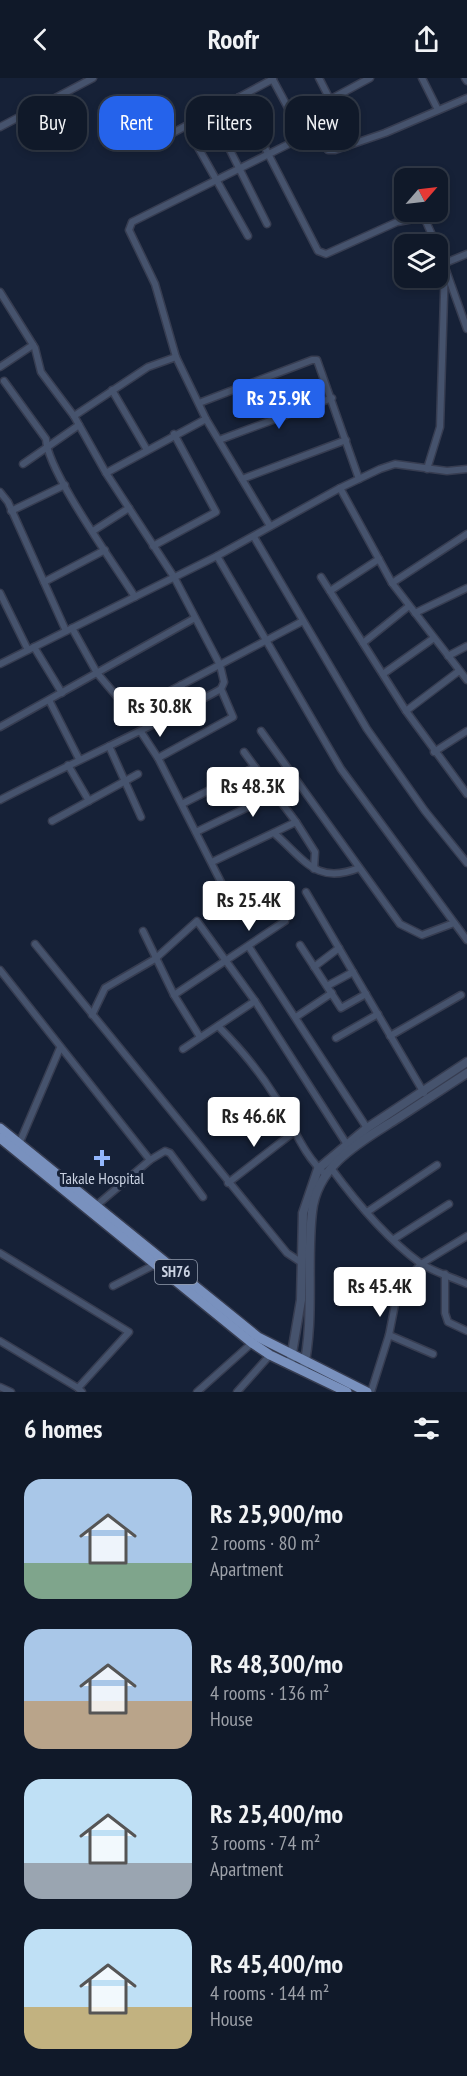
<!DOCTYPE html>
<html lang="en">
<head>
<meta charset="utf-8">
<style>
  :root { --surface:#101929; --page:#192231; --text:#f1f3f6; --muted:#9ca0a8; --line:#303846; --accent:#2563eb }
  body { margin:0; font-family:"PT Sans Narrow",sans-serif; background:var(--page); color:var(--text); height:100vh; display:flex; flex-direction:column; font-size:22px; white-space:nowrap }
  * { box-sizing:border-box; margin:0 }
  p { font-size:20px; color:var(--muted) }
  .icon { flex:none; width:33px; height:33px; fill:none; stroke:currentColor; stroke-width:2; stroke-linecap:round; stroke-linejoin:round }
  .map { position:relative; height:1314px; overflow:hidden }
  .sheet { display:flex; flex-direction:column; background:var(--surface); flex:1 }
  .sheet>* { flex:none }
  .guide { position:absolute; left:18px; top:18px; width:432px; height:54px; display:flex; gap:12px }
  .needle { width:39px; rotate:62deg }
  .controls { position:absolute; left:394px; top:90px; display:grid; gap:12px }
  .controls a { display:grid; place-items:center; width:54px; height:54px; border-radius:12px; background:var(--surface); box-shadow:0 3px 9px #0003,0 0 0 2px var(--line); font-size:30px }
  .price { position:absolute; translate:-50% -51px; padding:0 14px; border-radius:6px; background:#fff; color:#222; font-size:20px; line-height:39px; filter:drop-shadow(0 2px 3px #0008) }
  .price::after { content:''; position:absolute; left:50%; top:36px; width:18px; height:14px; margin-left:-9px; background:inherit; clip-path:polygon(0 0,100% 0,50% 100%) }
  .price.selected { background:var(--accent); color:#fff }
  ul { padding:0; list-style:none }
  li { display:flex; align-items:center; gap:18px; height:150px; padding:0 24px }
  li span { display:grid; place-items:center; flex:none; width:168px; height:120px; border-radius:18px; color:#555 }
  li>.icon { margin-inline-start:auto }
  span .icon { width:72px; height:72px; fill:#fffc; stroke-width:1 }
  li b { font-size:26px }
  h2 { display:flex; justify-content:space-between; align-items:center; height:72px; padding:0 24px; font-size:26px }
  .tag { padding:0 21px; border-radius:18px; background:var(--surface); box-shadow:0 3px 9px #0003,0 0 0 2px var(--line); font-size:21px; line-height:54px }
  .tag.selected { background:var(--accent); color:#fff }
  header { display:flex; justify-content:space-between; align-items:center; height:78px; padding:0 24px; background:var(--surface); font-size:27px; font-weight:700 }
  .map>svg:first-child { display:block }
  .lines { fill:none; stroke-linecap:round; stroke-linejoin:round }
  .minor-casing { stroke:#373d51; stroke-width:9 }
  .secondary-casing { stroke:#373d51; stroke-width:11 }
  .primary-casing { stroke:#373d51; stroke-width:12 }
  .minor { stroke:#46536d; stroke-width:6 }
  .secondary { stroke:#46536d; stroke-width:8 }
  .primary { stroke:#7991be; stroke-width:9 }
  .poi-dot { fill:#93b7fd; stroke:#162137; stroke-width:2 }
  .labels { text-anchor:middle; stroke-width:6; stroke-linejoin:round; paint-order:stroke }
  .shield { fill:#162137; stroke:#949daf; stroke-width:1.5 }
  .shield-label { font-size:15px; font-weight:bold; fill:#cad2e2 }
  .poi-label { font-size:16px; fill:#cad2e2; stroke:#162137 }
</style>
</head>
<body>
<header><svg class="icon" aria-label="back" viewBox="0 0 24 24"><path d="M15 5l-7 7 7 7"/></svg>Roofr<svg class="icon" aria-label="share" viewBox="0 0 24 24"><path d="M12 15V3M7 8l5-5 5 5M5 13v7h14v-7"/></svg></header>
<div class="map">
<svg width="467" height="1314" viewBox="0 0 467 1314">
  <rect width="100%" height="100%" fill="#162137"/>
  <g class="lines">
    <g class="minor-casing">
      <g id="minor">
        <polyline points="272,0 294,41 301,59"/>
        <polyline points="319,0 352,65"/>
        <polyline points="422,0 438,32"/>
        <polyline points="465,0 467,3"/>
        <polyline points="239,19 318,173 326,176 397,144 424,139 436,166"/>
        <polyline points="331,21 370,0"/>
        <polyline points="211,34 267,146"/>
        <polyline points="186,48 248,158"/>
        <polyline points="0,49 93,0"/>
        <polyline points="156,64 273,1"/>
        <polyline points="438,170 467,251"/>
        <polyline points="445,185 467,176"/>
        <polyline points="0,214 35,270 41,294 74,338 106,395 174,499 220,587 224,604 221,611 233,639 158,680"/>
        <polyline points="176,279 155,206 129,152 132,144 311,55 318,56 328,72 335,72 385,55 467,20"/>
        <polyline points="0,289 33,267"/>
        <path d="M 4,303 L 46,361 C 47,393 115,487 135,519"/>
        <polyline points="112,312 147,372"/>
        <polyline points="199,325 312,282 317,282 359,401"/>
        <polyline points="74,338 148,289 176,279 206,341 270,448"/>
        <polyline points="219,362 332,320"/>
        <polyline points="23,386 79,347"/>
        <polyline points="427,391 440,349 445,185"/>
        <polyline points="106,395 206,341"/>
        <polyline points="242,401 346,362"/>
        <polyline points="340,410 392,505 467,602"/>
        <polyline points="0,414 8,424 66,553"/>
        <polyline points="11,433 65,407"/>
        <polyline points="93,453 129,430"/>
        <polyline points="254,459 367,651 425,733 467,785"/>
        <polyline points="153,468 216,434 174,356"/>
        <polyline points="217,478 341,691 467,862"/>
        <polyline points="321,499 406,633 467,716"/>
        <polyline points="44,504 105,472"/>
        <polyline points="392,505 467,456"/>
        <polyline points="330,513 379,481"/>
        <polyline points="0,515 28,572"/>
        <polyline points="415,535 467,510"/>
        <polyline points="72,550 97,595 130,634 303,543"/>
        <polyline points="363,565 409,528"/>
        <polyline points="34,569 62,615"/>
        <polyline points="448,578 467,568"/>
        <polyline points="0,586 217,478 340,410 380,391 395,386 447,393 467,391"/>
        <polyline points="383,596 434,560"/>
        <polyline points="181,607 190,628"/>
        <polyline points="49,622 79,681"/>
        <polyline points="406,633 459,593"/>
        <polyline points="0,649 195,540"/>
        <polyline points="261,653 400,846 422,857 454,845"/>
        <polyline points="141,654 158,680 223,808"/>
        <polyline points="109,668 141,739"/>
        <polyline points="244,674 255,689"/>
        <polyline points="434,674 467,653"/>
        <polyline points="68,687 89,723"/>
        <path d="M 0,722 C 73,684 149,651 221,611"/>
        <polyline points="182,726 255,689 296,744 212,784"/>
        <polyline points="52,743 138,696"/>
        <polyline points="296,744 315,774 314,791"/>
        <polyline points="196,754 275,716 296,702"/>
        <path d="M 274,755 C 305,782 316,807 359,790"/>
        <polyline points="306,814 424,1015"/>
        <polyline points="143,853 174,917 200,959"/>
        <polyline points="35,866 287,1175 302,1185"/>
        <polyline points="300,867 341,930 366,916"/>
        <polyline points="249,869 367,1050"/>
        <polyline points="314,889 339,870"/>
        <polyline points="0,892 150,1082"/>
        <polyline points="327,908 353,894"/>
        <polyline points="174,917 285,843"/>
        <polyline points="92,937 105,910 155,881 197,843 255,923 346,1065"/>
        <polyline points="296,939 332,915"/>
        <path d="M 218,948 C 240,970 260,994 276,1020 C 293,1046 302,1076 326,1097"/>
        <polyline points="390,958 461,917"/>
        <polyline points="336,960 378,936"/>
        <polyline points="183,971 255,923"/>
        <polyline points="19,1066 60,970"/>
        <path d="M 331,1090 C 356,1124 386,1160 420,1185 C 433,1194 452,1199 467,1206"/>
        <polyline points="228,1105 294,1054"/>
        <polyline points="97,1127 150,1082 165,1073 170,1075 203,1119"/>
        <polyline points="367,1134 437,1087"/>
        <polyline points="394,1161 449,1126"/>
        <polyline points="0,1175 129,1254 78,1310 82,1314"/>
        <polyline points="445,1196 445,1235 448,1244 467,1253"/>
        <polyline points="113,1208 154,1187"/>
        <polyline points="389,1257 433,1276"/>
        <polyline points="0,1263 78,1310"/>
        <polyline points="0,1309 11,1314"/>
        <polyline points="197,1314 252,1265"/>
        <polyline points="237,1314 270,1277"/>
        <polyline points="371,1314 389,1257 398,1211 421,1186 467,1158"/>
      </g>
    </g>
    <g class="secondary-casing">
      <g id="secondary">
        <polyline points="290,1287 301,1222 303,1135 318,1091 367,1050 467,984"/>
        <path d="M 303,1293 C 315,1241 306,1186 312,1134 C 317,1086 362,1063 398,1040 C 421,1025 444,1010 467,995"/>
      </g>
    </g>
    <g class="primary-casing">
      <g id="primary">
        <polyline points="0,1050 258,1259 367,1314"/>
        <polyline points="0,1060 252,1265 270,1277 347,1314"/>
      </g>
    </g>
    <use href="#minor" class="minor"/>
    <use href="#secondary" class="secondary"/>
    <use href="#primary" class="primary"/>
  </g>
  <path class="poi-dot" d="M99 1071h6v6h6v6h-6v6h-6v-6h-6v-6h6z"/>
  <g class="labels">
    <rect class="shield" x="155" y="1182" width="42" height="24" rx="4.5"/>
    <g class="shield-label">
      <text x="176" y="1199">SH76</text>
    </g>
    <g class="poi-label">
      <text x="102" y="1106">Takale Hospital</text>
    </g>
  </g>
</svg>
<div class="controls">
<a><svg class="needle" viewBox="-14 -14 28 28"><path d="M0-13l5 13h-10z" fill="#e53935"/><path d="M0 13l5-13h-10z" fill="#9ca0a8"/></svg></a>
<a><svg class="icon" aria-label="layers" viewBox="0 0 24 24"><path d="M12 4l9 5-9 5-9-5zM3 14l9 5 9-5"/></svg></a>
</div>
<b class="price selected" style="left:279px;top:352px">Rs 25.9K</b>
<b class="price" style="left:160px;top:660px">Rs 30.8K</b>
<b class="price" style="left:253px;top:740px">Rs 48.3K</b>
<b class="price" style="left:249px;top:854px">Rs 25.4K</b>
<b class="price" style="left:254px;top:1070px">Rs 46.6K</b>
<b class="price" style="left:380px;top:1240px">Rs 45.4K</b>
<div class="guide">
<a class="tag">Buy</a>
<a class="tag selected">Rent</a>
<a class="tag">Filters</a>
<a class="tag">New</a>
</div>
</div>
<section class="sheet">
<h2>6 homes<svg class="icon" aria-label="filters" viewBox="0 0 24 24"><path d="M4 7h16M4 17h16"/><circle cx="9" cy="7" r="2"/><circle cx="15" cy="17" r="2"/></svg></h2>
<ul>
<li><span style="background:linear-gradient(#a9c7e8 70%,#7fa58c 0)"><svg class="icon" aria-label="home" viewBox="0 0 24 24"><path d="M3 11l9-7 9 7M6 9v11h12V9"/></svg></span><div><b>Rs 25,900/mo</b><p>2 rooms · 80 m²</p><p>Apartment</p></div></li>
<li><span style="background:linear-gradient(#a9c7e8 60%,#b9a48a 0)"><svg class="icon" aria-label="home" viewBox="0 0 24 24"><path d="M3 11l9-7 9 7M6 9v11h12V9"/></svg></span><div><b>Rs 48,300/mo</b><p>4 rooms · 136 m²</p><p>House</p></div></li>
<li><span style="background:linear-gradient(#bfe0f5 70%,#9aa5b1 0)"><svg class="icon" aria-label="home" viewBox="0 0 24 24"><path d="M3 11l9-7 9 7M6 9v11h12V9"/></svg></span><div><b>Rs 25,400/mo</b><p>3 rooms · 74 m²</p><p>Apartment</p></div></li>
<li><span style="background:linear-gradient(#bfe0f5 65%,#c2b280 0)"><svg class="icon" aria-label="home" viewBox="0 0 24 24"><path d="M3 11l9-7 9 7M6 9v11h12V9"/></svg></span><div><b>Rs 45,400/mo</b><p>4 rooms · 144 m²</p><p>House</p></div></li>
</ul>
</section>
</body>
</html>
